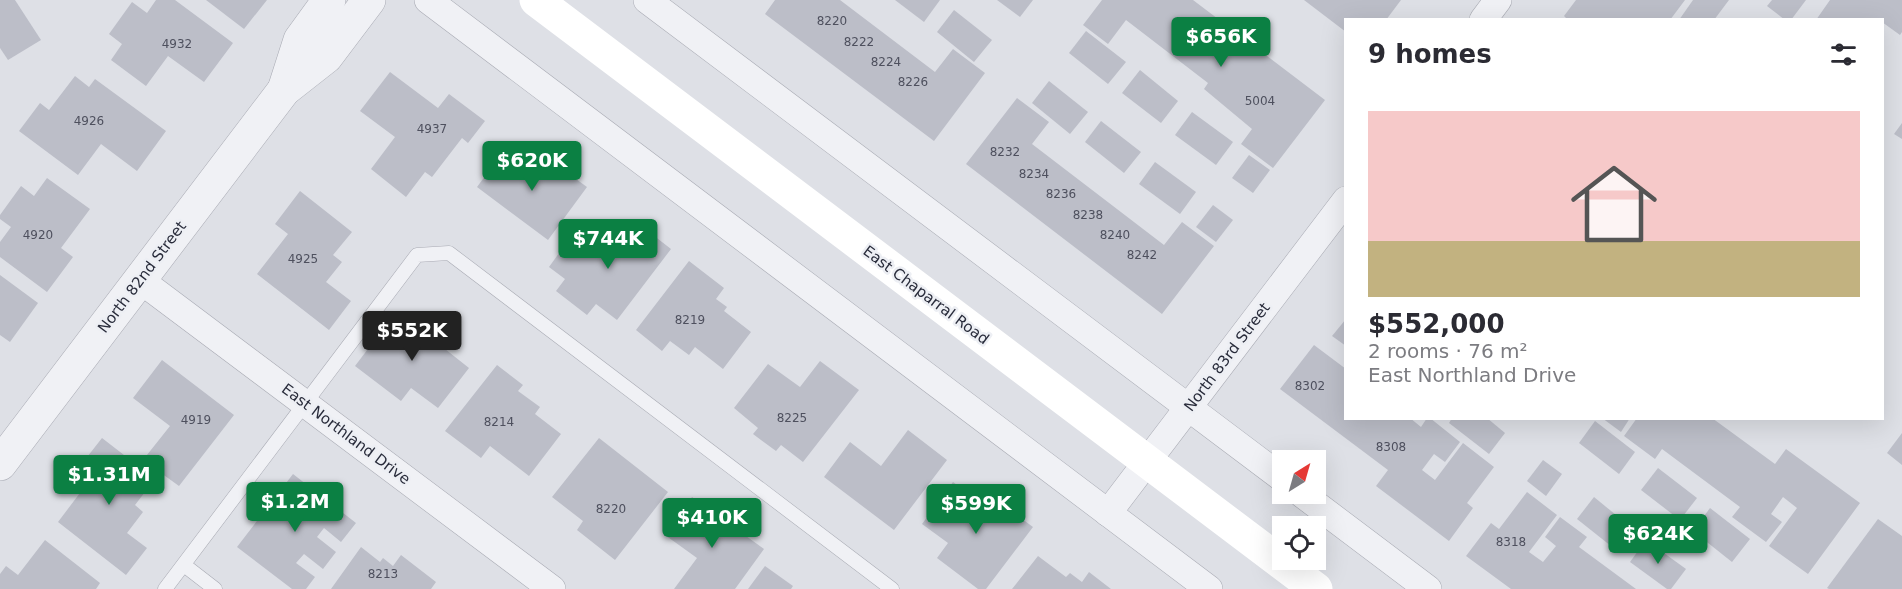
<!DOCTYPE html>
<html lang="en">
<head>
<meta charset="utf-8">
<style>
  :root { --surface:#fff; --page:#f2f2f3; --text:#2b2b33; --muted:#7c7c81; --accent:#0b8043 }
  body { margin:0; font-family:"DejaVu Sans",sans-serif; background:var(--page); color:var(--text); height:100vh; display:flex; flex-direction:column; font-size:22px; white-space:nowrap }
  * { box-sizing:border-box; margin:0 }
  p { font-size:20px; color:var(--muted) }
  .icon { flex:none; width:33px; height:33px; fill:none; stroke:currentColor; stroke-width:2; stroke-linecap:round; stroke-linejoin:round }
  .map { position:relative; flex:1; overflow:hidden }
  .panel { position:absolute; left:1344px; top:18px; width:540px; height:402px; display:flex; flex-direction:column; background:var(--surface); border-radius:0px; box-shadow:0 6px 24px #0002 }
  .panel>* { flex:none }
  .needle { width:39px; rotate:37deg }
  .controls { position:absolute; left:1272px; top:450px; display:grid; gap:12px }
  .controls a { display:grid; place-items:center; width:54px; height:54px; border-radius:0px; background:var(--surface); box-shadow:0 6px 24px #0002; font-size:30px }
  .price { position:absolute; translate:-50% -51px; padding:0 14px; border-radius:6px; background:var(--accent); color:#fff; font-size:20px; line-height:39px; filter:drop-shadow(0 2px 3px #0008) }
  .price::after { content:''; position:absolute; left:50%; top:36px; width:18px; height:14px; margin-left:-9px; background:inherit; clip-path:polygon(0 0,100% 0,50% 100%) }
  .price.current { background:#222; color:#fff }
  ul { padding:0; list-style:none }
  li { display:grid; align-content:center; gap:12px; height:318px; padding:0 24px }
  li span { display:grid; place-items:center; height:186px; border-radius:0px; color:#555 }
  li>.icon { margin-inline-start:auto }
  span .icon { width:108px; height:108px; fill:#fffc; stroke-width:1 }
  li b { font-size:26px }
  h2 { display:flex; justify-content:space-between; align-items:center; height:72px; padding:0 24px; font-size:26px }
  .map>svg:first-child { display:block }
  .building { fill:#bcbec8 }
  .lines { fill:none; stroke-linecap:round; stroke-linejoin:round }
  .service-casing { stroke:#a8aab3; stroke-width:15 }
  .minor-casing { stroke:#a8aab3; stroke-width:28 }
  .tertiary-casing { stroke:#a8aab3; stroke-width:34 }
  .service { stroke:#f0f1f5; stroke-width:14 }
  .minor { stroke:#f0f1f5; stroke-width:27 }
  .tertiary { stroke:#f0f1f5; stroke-width:33 }
  .secondary { stroke:#fff; stroke-width:33 }
  .labels { text-anchor:middle; stroke-width:5; stroke-linejoin:round; paint-order:stroke }
  .number-label { font-size:12px; fill:#4e505e }
  .street-label { font-size:15px; fill:#292c3b; stroke:#edeff4 }
</style>
</head>
<body>
<div class="map">
<svg width="1902" height="589" viewBox="0 0 1902 589">
  <rect width="100%" height="100%" fill="#dee0e6"/>
  <g class="building">
    <polygon points="0,0 15,0 41,40 8,60 0,48"/>
    <polygon points="156,0 175,0 233,43 204,82 168,56 146,86 111,60 122,44 109,34 132,2 147,13"/>
    <polygon points="206,0 267,0 244,29"/>
    <polygon points="775,0 840,0 935,72 953,49 985,73 934,141 765,14"/>
    <polygon points="895,0 940,0 924,22"/>
    <polygon points="997,0 1033,0 1020,17"/>
    <polygon points="1102,0 1193,0 1325,100 1273,168 1241,144 1252,129 1204,89 1208,83 1126,20 1108,44 1083,25"/>
    <polygon points="1304,0 1401,0 1386,20 1346,20 1346,32"/>
    <polygon points="1576,0 1685,0 1670,20 1568,20 1564,16"/>
    <polygon points="1693,0 1729,0 1714,20 1679,20"/>
    <polygon points="1772,0 1806,0 1791,20 1785,20 1767,6"/>
    <polygon points="1830,0 1902,0 1902,32 1900,35 1882,22 1882,20 1816,20"/>
    <polygon points="954,10 992,40 974,62 937,32"/>
    <polygon points="1086,31 1126,62 1108,84 1069,53"/>
    <polygon points="1140,70 1178,101 1161,123 1122,93"/>
    <polygon points="390,72 438,108 449,94 485,121 468,143 462,138 432,177 425,172 406,197 371,169 395,137 360,111"/>
    <polygon points="75,76 89,87 95,79 166,131 137,171 101,144 78,175 19,131 40,103 49,110"/>
    <polygon points="1049,81 1088,112 1070,134 1032,103"/>
    <polygon points="1017,98 1049,122 1032,144 1164,245 1182,222 1214,246 1162,314 966,164"/>
    <polygon points="1192,112 1233,142 1216,165 1175,135"/>
    <polygon points="1101,121 1141,152 1124,173 1085,142"/>
    <polygon points="1902,123 1902,139 1894,134"/>
    <polygon points="506,148 532,168 536,163 547,172 554,163 587,187 548,240 477,187"/>
    <polygon points="1249,155 1270,170 1253,193 1232,178"/>
    <polygon points="1155,162 1196,192 1180,214 1139,184"/>
    <polygon points="47,178 90,209 61,248 73,257 47,292 0,257 0,242 11,227 0,219 0,215 21,186 34,196"/>
    <polygon points="300,191 352,232 333,255 342,262 326,282 351,301 329,330 257,274 288,234 275,224"/>
    <polygon points="1213,205 1233,220 1216,242 1196,227"/>
    <polygon points="635,221 671,249 617,320 596,304 587,315 556,291 565,279 549,267 575,231 608,256"/>
    <polygon points="689,261 724,288 716,299 727,307 724,311 751,332 723,369 695,347 689,355 670,341 662,351 636,330"/>
    <polygon points="0,275 38,303 10,342 0,335"/>
    <polygon points="396,312 421,331 426,325 449,343 445,349 469,368 438,408 411,388 401,401 355,366"/>
    <polygon points="1346,319 1346,346 1332,336"/>
    <polygon points="1314,345 1346,369 1346,418 1410,418 1421,427 1427,418 1430,418 1460,442 1445,462 1434,454 1422,470 1435,480 1463,443 1494,467 1467,503 1473,508 1449,541 1376,486 1388,470 1280,389"/>
    <polygon points="162,360 234,415 179,486 143,460 170,426 133,398"/>
    <polygon points="820,361 859,390 803,462 781,445 776,451 753,434 758,428 734,408 768,364 800,387"/>
    <polygon points="497,365 523,385 518,391 540,407 535,414 561,434 529,476 490,446 481,458 445,431"/>
    <polygon points="1452,418 1487,418 1505,433 1489,454 1449,423"/>
    <polygon points="1602,418 1630,418 1621,432"/>
    <polygon points="1637,418 1712,418 1775,464 1786,449 1860,503 1808,574 1769,546 1797,508 1783,497 1771,514 1782,522 1766,542 1732,517 1740,507 1662,449 1655,459 1624,436"/>
    <polygon points="1595,421 1635,452 1619,474 1579,443"/>
    <polygon points="908,430 947,460 894,530 824,477 850,442 881,466"/>
    <polygon points="1902,433 1902,465 1887,453"/>
    <polygon points="102,438 155,479 135,505 143,512 127,533 147,548 126,575 58,522 86,485 73,475"/>
    <polygon points="599,438 668,492 615,560 577,530 583,521 552,497"/>
    <polygon points="1543,460 1562,474 1546,496 1527,481"/>
    <polygon points="1658,468 1697,498 1680,520 1641,490"/>
    <polygon points="293,474 356,523 341,542 324,528 317,537 336,552 323,569 304,554 296,563 315,577 306,589 292,589 237,547"/>
    <polygon points="953,482 981,503 983,500 995,508 999,502 1033,527 986,589 978,589 937,558 948,543 922,524"/>
    <polygon points="1527,492 1557,515 1529,552 1543,562 1556,546 1545,537 1560,517 1587,537 1579,547 1636,589 1511,589 1466,556 1491,523 1499,529"/>
    <polygon points="692,497 764,549 735,589 674,589 697,558 665,535"/>
    <polygon points="1594,497 1633,529 1616,550 1577,519"/>
    <polygon points="1710,508 1750,539 1732,562 1693,531"/>
    <polygon points="1878,519 1902,536 1902,589 1829,589 1827,588"/>
    <polygon points="45,540 100,583 96,589 0,589 0,574 6,566 18,575"/>
    <polygon points="1646,540 1686,569 1671,589 1667,589 1630,562"/>
    <polygon points="361,547 380,562 383,558 393,566 401,555 436,582 431,589 331,589"/>
    <polygon points="1038,556 1066,577 1070,573 1082,582 1089,572 1111,589 1012,589"/>
    <polygon points="765,566 793,586 791,589 748,589"/>
  </g>
  <g class="lines">
    <g class="service-casing">
      <g id="service">
        <polyline points="184,565 215,589"/>
        <polyline points="165,589 417,255 449,253 892,589"/>
      </g>
    </g>
    <g class="minor-casing">
      <g id="minor">
        <polyline points="428,0 1209,589"/>
        <polyline points="647,0 1282,478"/>
        <polyline points="1483,20 1498,0"/>
        <polyline points="140,280 552,589"/>
        <polyline points="1302,494 1428,589"/>
        <polyline points="1108,513 1346,200"/>
      </g>
    </g>
    <g class="tertiary-casing">
      <g id="tertiary">
        <polyline points="284,90 300,40 329,0"/>
        <polyline points="0,464 284,90 326,57 369,0"/>
      </g>
    </g>
    <use href="#service" class="service"/>
    <use href="#minor" class="minor"/>
    <use href="#tertiary" class="tertiary"/>
    <polyline class="secondary" points="536,0 1316,589"/>
  </g>
  <g class="labels">
    <g class="number-label">
      <text x="832" y="25">8220</text>
      <text x="859" y="46">8222</text>
      <text x="177" y="48">4932</text>
      <text x="886" y="66">8224</text>
      <text x="913" y="86">8226</text>
      <text x="1260" y="105">5004</text>
      <text x="89" y="125">4926</text>
      <text x="432" y="133">4937</text>
      <text x="1005" y="156">8232</text>
      <text x="1034" y="178">8234</text>
      <text x="1061" y="198">8236</text>
      <text x="1088" y="219">8238</text>
      <text x="38" y="239">4920</text>
      <text x="1115" y="239">8240</text>
      <text x="1142" y="259">8242</text>
      <text x="303" y="263">4925</text>
      <text x="690" y="324">8219</text>
      <text x="1310" y="390">8302</text>
      <text x="792" y="422">8225</text>
      <text x="196" y="424">4919</text>
      <text x="499" y="426">8214</text>
      <text x="1391" y="451">8308</text>
      <text x="611" y="513">8220</text>
      <text x="1511" y="546">8318</text>
      <text x="383" y="578">8213</text>
    </g>
    <g class="street-label">
      <text transform="translate(142 277) rotate(-53)" y="5">North 82nd Street</text>
      <text transform="translate(926 295) rotate(37)" y="5">East Chaparral Road</text>
      <text transform="translate(1227 357) rotate(-53)" y="5">North 83rd Street</text>
      <text transform="translate(346 434) rotate(37)" y="5">East Northland Drive</text>
    </g>
  </g>
</svg>
<div class="controls">
<a><svg class="needle" viewBox="-14 -14 28 28"><path d="M0-13l5 13h-10z" fill="#e53935"/><path d="M0 13l5-13h-10z" fill="#7c7c81"/></svg></a>
<a><svg class="icon" aria-label="locate" viewBox="0 0 24 24"><circle cx="12" cy="12" r="6"/><path d="M12 2v4M12 18v4M2 12h4M18 12h4"/></svg></a>
</div>
<b class="price" style="left:1221px;top:68px">$656K</b>
<b class="price" style="left:532px;top:192px">$620K</b>
<b class="price" style="left:608px;top:270px">$744K</b>
<b class="price current" style="left:412px;top:362px">$552K</b>
<b class="price" style="left:109px;top:506px">$1.31M</b>
<b class="price" style="left:295px;top:533px">$1.2M</b>
<b class="price" style="left:976px;top:535px">$599K</b>
<b class="price" style="left:712px;top:549px">$410K</b>
<b class="price" style="left:1658px;top:565px">$624K</b>
<section class="panel">
<h2>9 homes<svg class="icon" aria-label="filters" viewBox="0 0 24 24"><path d="M4 7h16M4 17h16"/><circle cx="9" cy="7" r="2"/><circle cx="15" cy="17" r="2"/></svg></h2>
<ul>
<li><span style="background:linear-gradient(#f6c9c9 70%,#c2b280 0)"><svg class="icon" aria-label="home" viewBox="0 0 24 24"><path d="M3 11l9-7 9 7M6 9v11h12V9"/></svg></span><div><b>$552,000</b><p>2 rooms · 76 m²</p><p>East Northland Drive</p></div></li>
</ul>
</section>
</div>
</body>
</html>
